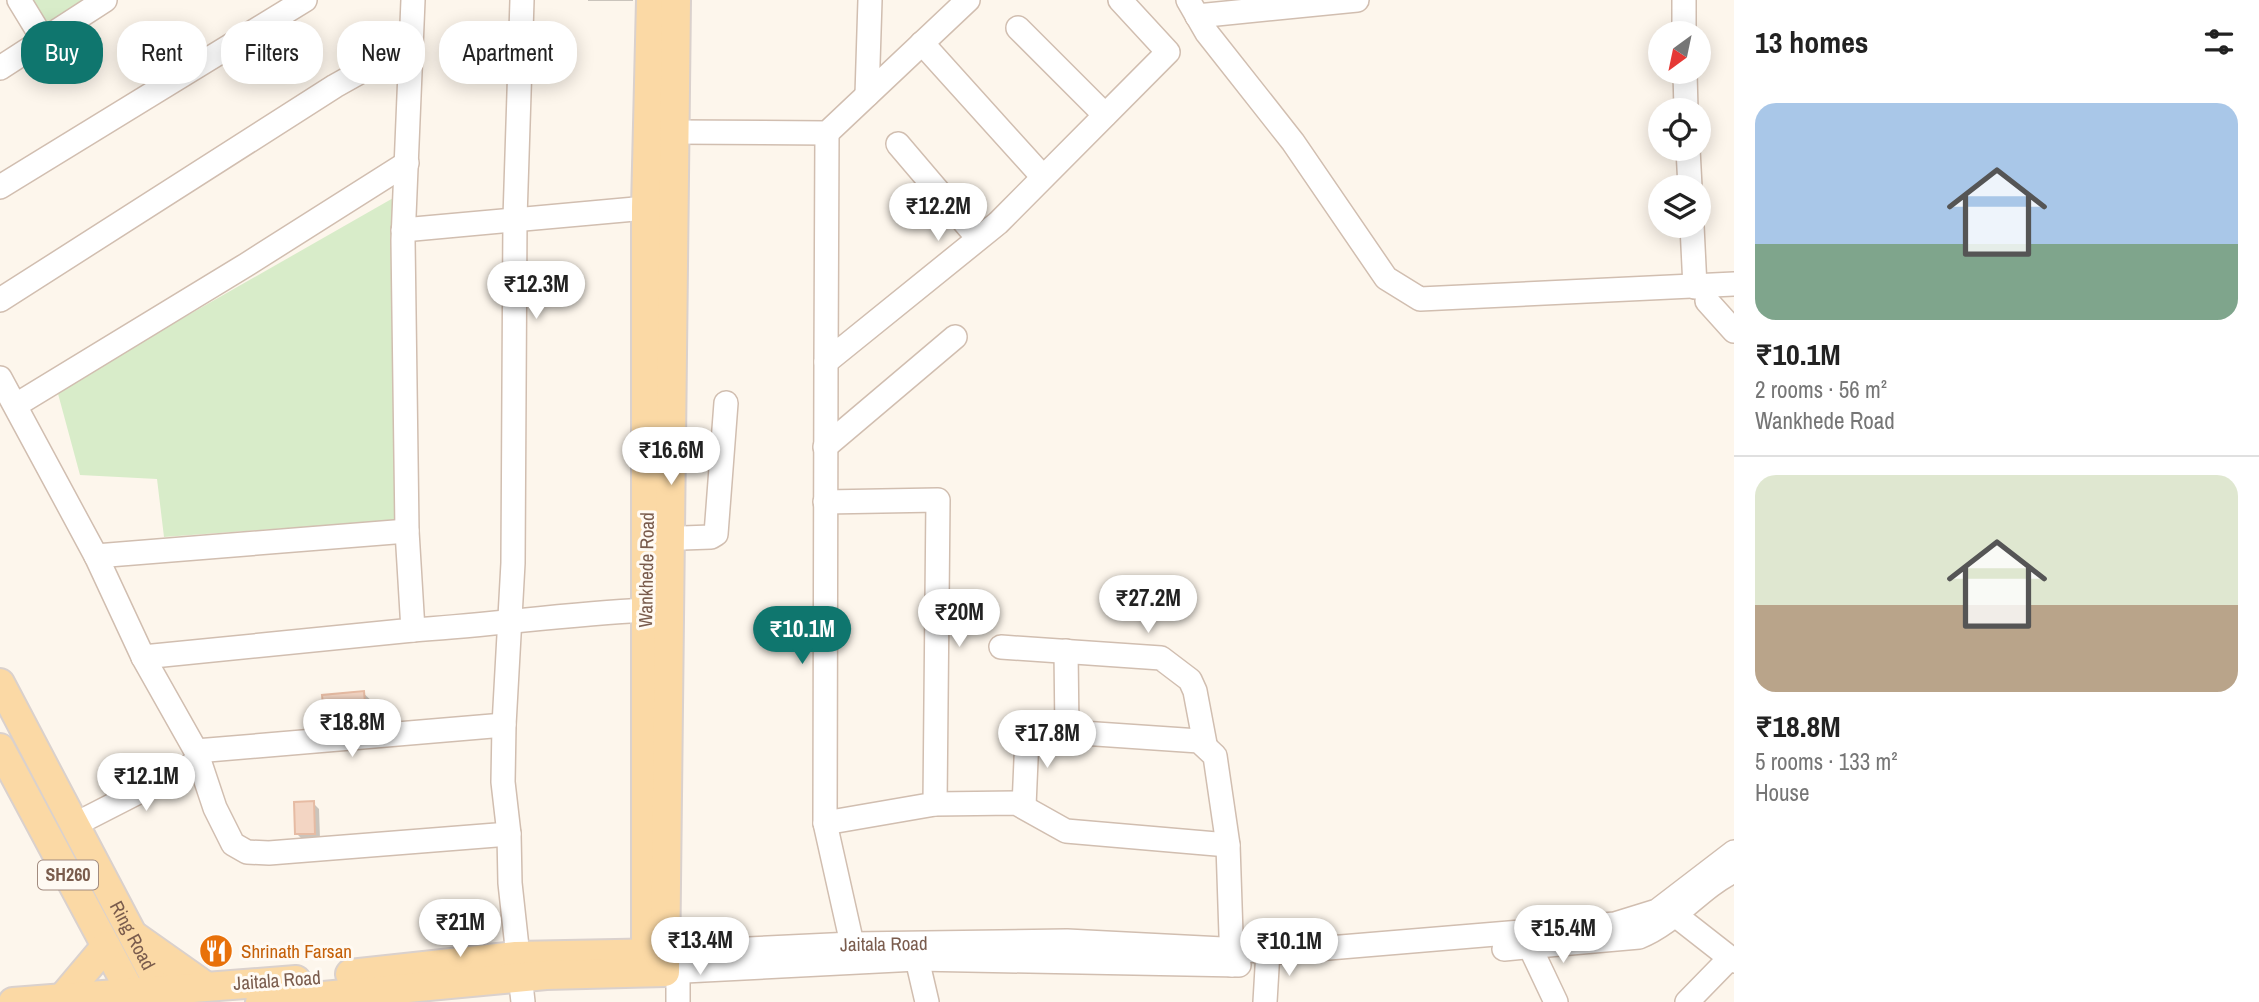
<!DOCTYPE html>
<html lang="en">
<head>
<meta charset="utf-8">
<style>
  :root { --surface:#fff; --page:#f2f2f2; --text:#222; --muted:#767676; --line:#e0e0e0; --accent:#0f766e }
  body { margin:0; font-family:"Archivo Narrow",sans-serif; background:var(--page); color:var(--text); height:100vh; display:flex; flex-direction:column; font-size:26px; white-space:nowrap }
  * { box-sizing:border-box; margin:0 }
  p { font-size:23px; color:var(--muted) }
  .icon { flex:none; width:38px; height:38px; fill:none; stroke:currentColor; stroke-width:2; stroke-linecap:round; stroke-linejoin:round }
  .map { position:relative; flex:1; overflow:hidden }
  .side { display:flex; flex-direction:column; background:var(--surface); width:525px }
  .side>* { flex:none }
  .banner { position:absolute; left:21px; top:21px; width:665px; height:63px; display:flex; gap:14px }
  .needle { width:46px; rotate:213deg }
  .fabs { position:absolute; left:1648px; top:21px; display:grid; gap:14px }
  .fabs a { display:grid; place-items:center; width:63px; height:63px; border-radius:50%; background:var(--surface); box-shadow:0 4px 18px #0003; font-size:35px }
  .price { position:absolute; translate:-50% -60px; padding:0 16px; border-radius:24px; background:#fff; color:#222; font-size:23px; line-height:46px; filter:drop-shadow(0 2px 4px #0008) }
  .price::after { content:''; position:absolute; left:50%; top:42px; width:21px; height:16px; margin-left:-10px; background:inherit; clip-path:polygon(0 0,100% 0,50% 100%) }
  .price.selected { background:var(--accent); color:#fff }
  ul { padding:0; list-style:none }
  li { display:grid; align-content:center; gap:14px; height:371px; padding:0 21px }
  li+li { border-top:2px solid var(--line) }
  li span { display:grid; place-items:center; height:217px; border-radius:21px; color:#555 }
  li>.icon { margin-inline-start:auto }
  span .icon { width:126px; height:126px; fill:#fffc; stroke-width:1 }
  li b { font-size:30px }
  h2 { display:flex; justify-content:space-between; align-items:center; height:84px; padding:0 21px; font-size:30px }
  .pill { padding:0 24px; border-radius:28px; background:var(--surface); box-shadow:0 4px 18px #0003; font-size:24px; line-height:63px }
  .pill.selected { background:var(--accent); color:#fff }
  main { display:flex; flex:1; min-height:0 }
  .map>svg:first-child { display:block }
  .green { fill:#d8ecc9 }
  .shadow { fill:#0003 }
  .building { fill:#f3d5c3; stroke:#e6bba3; stroke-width:2 }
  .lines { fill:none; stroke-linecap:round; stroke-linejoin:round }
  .minor-casing { stroke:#d1beb0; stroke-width:26 }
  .major-casing { stroke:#dad1cd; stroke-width:32 }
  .minor { stroke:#fff; stroke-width:23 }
  .major { stroke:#fbd9a5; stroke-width:28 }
  .labels { text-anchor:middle; stroke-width:6; stroke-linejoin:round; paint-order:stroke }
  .shield { fill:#fffaf3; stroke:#a28b7f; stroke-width:2 }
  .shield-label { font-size:18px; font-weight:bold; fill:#7a5c4d }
  .street-label { font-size:19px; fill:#7a5c4d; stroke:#fffaf3 }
  .food-label { font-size:19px; fill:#c56008; stroke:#fffaf3; text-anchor:start }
</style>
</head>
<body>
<main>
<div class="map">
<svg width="1734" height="1002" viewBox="0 0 1734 1002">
  <rect width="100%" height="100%" fill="#fdf6ec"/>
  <g class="green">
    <polygon points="33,0 95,0 50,27"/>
    <polygon points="402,193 399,520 164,537 157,479 80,475 57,390"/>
  </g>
  <g class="shadow">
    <rect x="588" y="0" width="45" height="1"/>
    <polygon points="363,693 373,702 376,736 336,734 327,725"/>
    <polygon points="313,803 319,809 320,839 303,840 297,834"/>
  </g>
  <g class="building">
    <polygon points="364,691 367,727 347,729 346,724 325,725 322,695"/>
    <polygon points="314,801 315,834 295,834 294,802"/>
  </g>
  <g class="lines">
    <g class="minor-casing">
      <g id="minor">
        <polyline points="19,0 44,41"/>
        <polyline points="1188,0 1207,33 1293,142 1386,278 1420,299 1734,284"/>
        <polyline points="1684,0 1684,33"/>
        <polyline points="1197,16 1357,0"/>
        <polyline points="1018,28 1105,115"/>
        <polyline points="922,43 1043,177"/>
        <polyline points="0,68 105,0"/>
        <polyline points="1685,72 1686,110"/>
        <polyline points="867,95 870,0"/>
        <polyline points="674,132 827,133 968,0"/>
        <polyline points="827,133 826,362 998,223 1168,52 1120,0"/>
        <polyline points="898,144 978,238"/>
        <polyline points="1688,149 1690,187"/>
        <polyline points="0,187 305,0"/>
        <polyline points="1692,226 1695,287"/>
        <polyline points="403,230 646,208"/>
        <polyline points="0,300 335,86 410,44"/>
        <polyline points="1707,301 1734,331"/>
        <polyline points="826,362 825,823 855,957"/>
        <polyline points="0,378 96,556 143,657 196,751 215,808 233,844 247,852 269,853 509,834 503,782 504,725 513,563 515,218 522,0"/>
        <polyline points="16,405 246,265 407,163"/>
        <polyline points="825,447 955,337"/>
        <polyline points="825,502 938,500 935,804 825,823"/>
        <polyline points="654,539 711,537 716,534 726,403"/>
        <polyline points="96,556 407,531"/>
        <path d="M 413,630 C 490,625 567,614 645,610"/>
        <polyline points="1001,647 1161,658 1190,680 1195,691 1205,744"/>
        <polyline points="1066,651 1067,732 1199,741 1215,756 1228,845 1232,965"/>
        <polyline points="143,657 413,630 407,531 403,240 413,0"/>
        <polyline points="196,751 504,725"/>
        <polyline points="935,804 1016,803 1066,831 1228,845"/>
        <polyline points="1024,806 1027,737 1032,733 1067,732"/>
        <polyline points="74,825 199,761"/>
        <polyline points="509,834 510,883 523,1002"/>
        <polyline points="1665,907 1734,961"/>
        <polyline points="1530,947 1556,1002"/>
        <path d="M 1504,949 L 1639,937 C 1676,922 1699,888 1734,871"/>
        <path id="s1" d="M 665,953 L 852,944 L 1067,941 L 1281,952 L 1615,924 L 1657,911 L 1734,852"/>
        <polyline points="678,956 678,1002"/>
        <polyline points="917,959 927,1002"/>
        <polyline points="665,972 917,959 1239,965"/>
        <polyline points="1265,1002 1268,951"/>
        <polyline points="1687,1002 1730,958"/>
      </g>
    </g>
    <g class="major-casing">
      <g id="major">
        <path id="s2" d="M 0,683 L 168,1002"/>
        <polyline points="0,748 136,1002"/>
        <polyline points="136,937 204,985"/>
        <polyline points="646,942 646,208 651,0"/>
        <polyline points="350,974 516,956 665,953"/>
        <polyline points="63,997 106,946"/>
        <polyline points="13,1002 296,980"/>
        <polyline points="260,1002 546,975 665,972 676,0"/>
      </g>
    </g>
    <use href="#minor" class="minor"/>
    <use href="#major" class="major"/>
  </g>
  <defs>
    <g id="restaurant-disc" transform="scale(1.75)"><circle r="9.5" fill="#e8710a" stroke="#fffaf3"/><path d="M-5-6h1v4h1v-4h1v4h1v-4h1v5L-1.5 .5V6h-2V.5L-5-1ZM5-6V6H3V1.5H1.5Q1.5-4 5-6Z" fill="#fff"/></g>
  </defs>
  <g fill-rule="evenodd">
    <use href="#restaurant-disc" x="216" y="951"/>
  </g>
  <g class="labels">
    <rect class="shield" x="38" y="860.5" width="60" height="29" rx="5"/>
    <g class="shield-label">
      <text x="68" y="881">SH260</text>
    </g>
    <g class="street-label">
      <text transform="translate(646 570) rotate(-89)" y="7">Wankhede Road</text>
      <text dy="7" stroke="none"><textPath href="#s2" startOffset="285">Ring Road</textPath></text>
      <text dy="7" stroke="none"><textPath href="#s1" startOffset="219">Jaitala Road</textPath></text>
      <text transform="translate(277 980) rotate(-4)" y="7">Jaitala Road</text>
    </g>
    <g class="food-label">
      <text x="241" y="958">Shrinath Farsan</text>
    </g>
  </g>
</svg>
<div class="fabs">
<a><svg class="needle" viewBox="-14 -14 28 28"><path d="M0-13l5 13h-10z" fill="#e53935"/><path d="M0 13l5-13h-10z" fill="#767676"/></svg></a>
<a><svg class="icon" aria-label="locate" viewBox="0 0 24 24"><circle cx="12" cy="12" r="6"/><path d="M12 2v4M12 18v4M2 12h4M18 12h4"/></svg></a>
<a><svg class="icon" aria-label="layers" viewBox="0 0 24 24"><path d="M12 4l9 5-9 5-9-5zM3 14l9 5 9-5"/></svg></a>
</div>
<b class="price" style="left:938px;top:243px">₹12.2M</b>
<b class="price" style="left:536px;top:321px">₹12.3M</b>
<b class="price" style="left:671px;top:487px">₹16.6M</b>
<b class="price" style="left:1148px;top:635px">₹27.2M</b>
<b class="price" style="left:959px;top:649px">₹20M</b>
<b class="price selected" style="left:802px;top:666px">₹10.1M</b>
<b class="price" style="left:352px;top:759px">₹18.8M</b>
<b class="price" style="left:1047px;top:770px">₹17.8M</b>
<b class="price" style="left:146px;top:813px">₹12.1M</b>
<b class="price" style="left:460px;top:959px">₹21M</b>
<b class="price" style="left:1563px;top:965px">₹15.4M</b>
<b class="price" style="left:700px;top:977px">₹13.4M</b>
<b class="price" style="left:1289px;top:978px">₹10.1M</b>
<div class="banner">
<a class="pill selected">Buy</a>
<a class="pill">Rent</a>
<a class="pill">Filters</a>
<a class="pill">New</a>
<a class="pill">Apartment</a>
</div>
</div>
<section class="side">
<h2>13 homes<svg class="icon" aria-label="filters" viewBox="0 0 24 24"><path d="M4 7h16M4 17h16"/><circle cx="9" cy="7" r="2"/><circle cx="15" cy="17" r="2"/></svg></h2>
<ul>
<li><span style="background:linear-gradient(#a9c7e8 65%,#7fa58c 0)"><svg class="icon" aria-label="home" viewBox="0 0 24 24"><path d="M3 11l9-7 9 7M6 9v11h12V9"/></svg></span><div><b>₹10.1M</b><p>2 rooms · 56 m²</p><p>Wankhede Road</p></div></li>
<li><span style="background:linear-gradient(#dfe7d0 60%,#b9a48a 0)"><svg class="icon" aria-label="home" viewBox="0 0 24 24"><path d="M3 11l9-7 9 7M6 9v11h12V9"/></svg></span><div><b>₹18.8M</b><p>5 rooms · 133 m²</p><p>House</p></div></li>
</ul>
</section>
</main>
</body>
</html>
